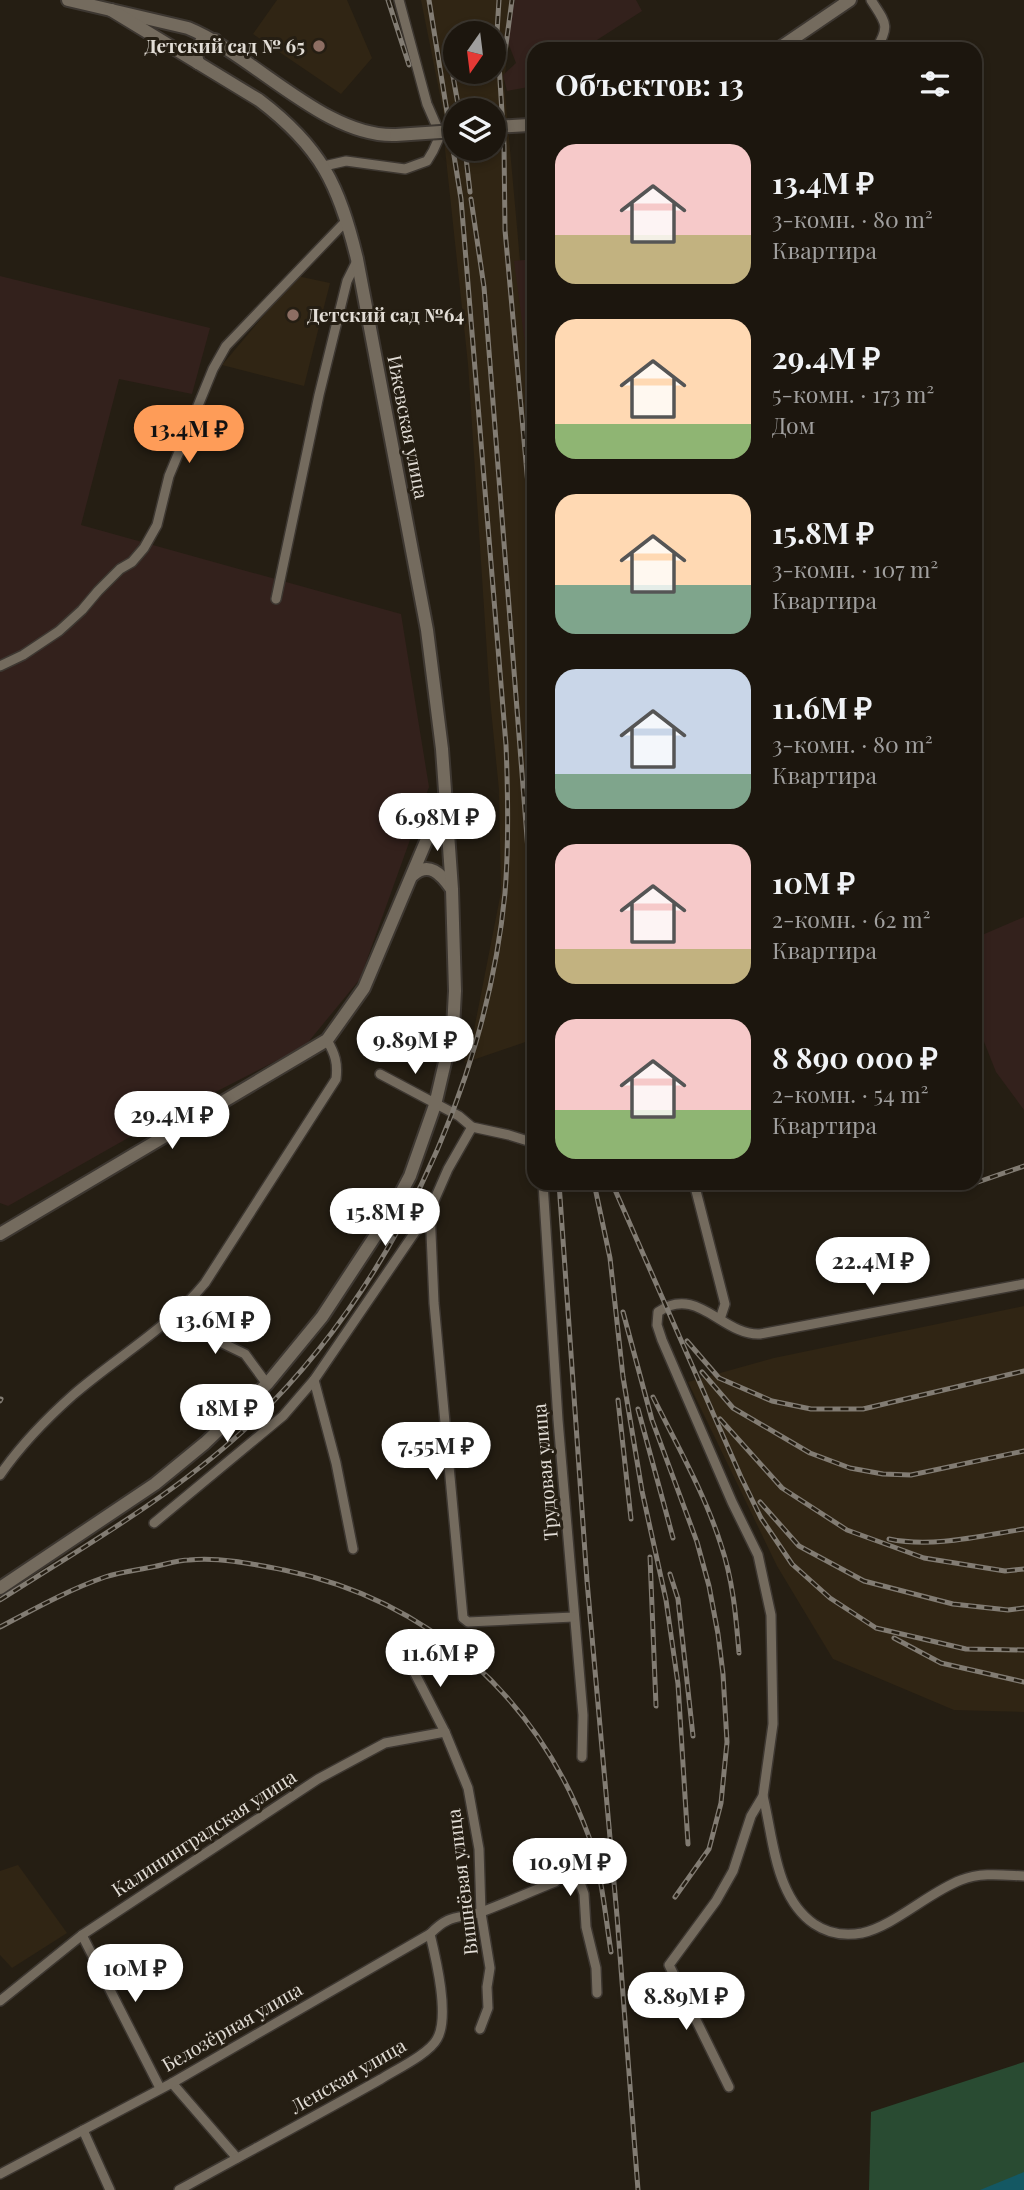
<!DOCTYPE html>
<html lang="ru">
<head>
<meta charset="utf-8">
<style>
  :root { --surface:#1c160e; --page:#29231c; --text:#f1f3f6; --muted:#a09f9e; --line:#3a352e; --accent:#fe9c58 }
  body { margin:0; font-family:"Playfair Display",serif; background:var(--page); color:var(--text); height:100vh; display:flex; flex-direction:column; font-size:26px; white-space:nowrap }
  * { box-sizing:border-box; margin:0 }
  p { font-size:23px; color:var(--muted) }
  .icon { flex:none; width:38px; height:38px; fill:none; stroke:currentColor; stroke-width:2; stroke-linecap:round; stroke-linejoin:round }
  .map { position:relative; flex:1; overflow:hidden }
  .sheet { position:absolute; left:527px; top:42px; width:455px; height:1148px; display:flex; flex-direction:column; background:var(--surface); border-radius:21px; box-shadow:0 4px 10px #0003,0 0 0 2px var(--line) }
  .sheet>* { flex:none }
  .needle { width:46px; rotate:194deg }
  .buttons { position:absolute; left:443px; top:21px; display:grid; gap:14px }
  .buttons a { display:grid; place-items:center; width:63px; height:63px; border-radius:50%; background:var(--surface); box-shadow:0 4px 10px #0003,0 0 0 2px var(--line); font-size:35px }
  .price { position:absolute; translate:-50% -60px; padding:0 16px; border-radius:24px; background:#fff; color:#222; font-size:23px; line-height:46px; filter:drop-shadow(0 2px 4px #0008) }
  .price::after { content:''; position:absolute; left:50%; top:42px; width:21px; height:16px; margin-left:-10px; background:inherit; clip-path:polygon(0 0,100% 0,50% 100%) }
  .price.active { background:var(--accent); color:#111 }
  ul { padding:0; list-style:none }
  li { display:flex; align-items:center; gap:21px; height:175px; padding:0 28px }
  li span { display:grid; place-items:center; flex:none; width:196px; height:140px; border-radius:21px; color:#555 }
  li>.icon { margin-inline-start:auto }
  span .icon { width:84px; height:84px; fill:#fffc; stroke-width:1 }
  li b { font-size:30px }
  h2 { display:flex; justify-content:space-between; align-items:center; height:84px; padding:0 28px; font-size:30px }
  .map>svg:first-child { display:block }
  .built { fill:#302514; fill-rule:evenodd }
  .industrial { fill:#33211c }
  .green { fill:#294b32 }
  .water { fill:#145863 }
  .lines { fill:none; stroke-linecap:round; stroke-linejoin:round }
  .street-casing { stroke:#3d3731; stroke-width:12 }
  .secondary-casing { stroke:#3d3731; stroke-width:16 }
  .street { stroke:#746b5e; stroke-width:9 }
  .secondary { stroke:#746b5e; stroke-width:12 }
  .rail-casing { stroke:#827c73; stroke-width:5 }
  .rail { stroke:#251e13; stroke-width:2.5; stroke-dasharray:8; stroke-linecap:butt }
  .secondary-bridge-casing { stroke:#3d3731; stroke-width:16; stroke-linecap:butt }
  .secondary-bridge { stroke:#746b5e; stroke-width:12 }
  .education-dot { fill:#8d6e63; stroke:#251e13; stroke-width:2.5 }
  .labels { text-anchor:middle; stroke-width:6; stroke-linejoin:round; paint-order:stroke }
  .poi-label { font-size:19px; font-weight:bold; fill:#e2ddd6; stroke:#251e13; text-anchor:end }
  .street-label { font-size:19px; fill:#e2ddd6; stroke:#251e13 }
</style>
</head>
<body>
<div class="map">
<svg width="1024" height="2190" viewBox="0 0 1024 2190">
  <rect width="100%" height="100%" fill="#251e13"/>
  <g class="built">
    <polygon points="277,0 347,0 372,58 341,94 253,34"/>
    <path d="M 421,0 L 514,0 L 504,83 L 534,416 L 534,1039 L 464,1063 L 473,1035 L 501,892 L 499,790 L 490,699 L 468,364 L 445,149 L 446,125 ZM 455,33 L 494,33 L 494,72 L 455,72 ZM 455,110 L 494,110 L 494,149 L 455,149 Z"/>
    <polygon points="297,276 330,283 304,386 222,365"/>
    <polygon points="1024,1306 1024,1712 954,1710 833,1659 777,1566 688,1382 774,1358"/>
    <polygon points="18,1865 67,1933 12,1968 0,1955 0,1871"/>
  </g>
  <g class="industrial">
    <polygon points="515,0 636,0 642,11 583,49 534,49 534,86 507,91 503,75 516,63 507,40"/>
    <polygon points="534,259 534,411 514,261"/>
    <polygon points="0,276 210,328 192,394 119,379 81,525 401,614 429,787 360,979 305,1046 151,1125 8,1206 0,1203"/>
    <polygon points="1024,917 1024,1110 996,1072 975,1019 975,938"/>
  </g>
  <polygon class="green" points="1024,2062 1024,2190 869,2190 871,2112"/>
  <polygon class="water" points="1024,2172 1024,2190 980,2190"/>
  <g class="lines">
    <g class="street-casing">
      <g id="street">
        <path d="M 871,0 C 885,22 891,25 876,49"/>
        <polyline points="324,166 346,161 405,169 427,161 433,151 438,140 437,127 427,104 399,0"/>
        <polyline points="276,599 319,395 347,281 357,261"/>
        <polyline points="0,666 23,655 59,631 82,610 98,591 120,569 132,562 144,548 157,525 169,476 179,452 213,369 226,346 347,220"/>
        <polyline points="380,1074 459,1116 472,1127 509,1135 528,1141 534,1145"/>
        <polyline points="543,1183 558,1420 583,1715 582,1757"/>
        <polyline points="694,1183 725,1304 720,1319"/>
        <polyline points="430,1210 434,1303 463,1618 468,1622 574,1617"/>
        <polyline points="185,1307 214,1339 245,1354 267,1384"/>
        <polyline points="314,1380 336,1463 353,1549"/>
        <path d="M 0,1475 C 20,1446 46,1419 73,1395 C 117,1357 168,1328 205,1283 L 336,1079 C 338,1063 335,1054 327,1040"/>
        <polyline points="154,1523 283,1416 314,1380 430,1210 448,1169 472,1127"/>
        <polyline points="408,1660 445,1732 468,1788 479,1849 481,1913 490,1968 487,1987 488,2008 480,2029"/>
        <path d="M 763,1796 C 770,1825 773,1858 784,1884 C 798,1918 824,1940 862,1933 C 894,1926 929,1892 961,1880 C 981,1872 1003,1875 1024,1876"/>
        <polyline points="82,1935 160,2088"/>
        <polyline points="0,2001 82,1935 318,1779 385,1743 445,1732"/>
        <polyline points="172,2083 237,2158"/>
        <path d="M 729,2087 L 669,1965 L 716,1901 L 733,1871 L 751,1816 L 763,1796 L 773,1724 L 771,1615 L 758,1555 L 732,1502 L 662,1340 L 657,1325 L 658,1312 C 697,1284 723,1336 760,1334 L 1024,1284"/>
        <polyline points="83,2130 110,2190"/>
        <path d="M 0,2174 L 172,2083 L 430,1934 C 451,1912 459,1920 484,1911 C 508,1902 532,1891 555,1882 L 562,1871 L 571,1869 L 577,1874 L 584,1894 L 586,1927 L 596,1968 L 597,1993"/>
        <path d="M 179,2190 C 246,2153 314,2117 381,2079 C 395,2070 429,2054 437,2039 C 450,2017 436,1959 430,1934"/>
      </g>
    </g>
    <g class="secondary-casing">
      <g id="secondary">
        <path d="M 68,0 L 188,28 C 254,55 325,138 396,135"/>
        <polyline points="778,49 850,0"/>
        <polyline points="198,63 196,55 201,42 215,40"/>
        <path d="M 413,875 C 429,861 441,874 451,888"/>
        <polyline points="0,1234 327,1040 364,988 443,801"/>
        <path d="M 0,1588 L 155,1484 L 205,1443 L 267,1384 L 322,1317 L 391,1212 L 410,1176 L 435,1105 L 453,1028 L 455,991 L 452,889 L 442,749 L 427,630 L 357,259 C 339,185 321,147 259,100 L 111,10"/>
      </g>
    </g>
    <use href="#street" class="street"/>
    <use href="#secondary" class="secondary"/>
    <g class="rail-casing">
      <g id="rail">
        <polyline points="388,0 409,65"/>
        <polyline points="499,0 497,32 504,145 505,230 534,551"/>
        <polyline points="448,48 459,110"/>
        <polyline points="505,52 512,0"/>
        <polyline points="465,149 470,192"/>
        <polyline points="471,199 484,287 534,927"/>
        <polyline points="559,1183 587,1581 617,1916 638,2190"/>
        <polyline points="594,1183 610,1258 623,1377 642,1491 666,1600 678,1684 688,1844"/>
        <polyline points="612,1183 741,1477 761,1518 792,1564 830,1598 876,1628 966,1649 1024,1650"/>
        <polyline points="858,1183 934,1187 973,1183"/>
        <polyline points="975,1183 1024,1166"/>
        <polyline points="623,1312 652,1420 697,1542 709,1586 718,1634 723,1674 727,1742 721,1803 709,1849 675,1897"/>
        <polyline points="687,1341 719,1378 772,1401 811,1409 863,1409 1024,1371"/>
        <polyline points="702,1372 733,1408 810,1453 850,1468 883,1474 911,1475 1024,1451"/>
        <path d="M 653,1397 C 677,1445 705,1494 721,1545 C 733,1580 736,1617 739,1653"/>
        <polyline points="618,1400 631,1519"/>
        <polyline points="0,1401 1,1399"/>
        <polyline points="638,1409 673,1538"/>
        <polyline points="720,1419 782,1488 847,1530 924,1558 1005,1571 1024,1569"/>
        <polyline points="760,1502 799,1546 864,1581 953,1604 1008,1610 1024,1608"/>
        <path d="M 889,1539 C 932,1548 980,1536 1024,1529"/>
        <polyline points="650,1557 656,1706"/>
        <polyline points="670,1574 678,1599 693,1736"/>
        <path d="M 0,1600 C 83,1547 171,1497 243,1431 C 388,1297 486,1088 505,893 C 509,844 508,794 506,745 L 461,199 L 429,0"/>
        <path d="M 0,1627 C 34,1609 68,1590 105,1577 C 120,1572 137,1570 152,1567 C 164,1565 177,1560 189,1560 C 220,1557 253,1564 284,1570 C 429,1600 538,1697 589,1837 C 602,1874 605,1914 611,1952"/>
        <polyline points="894,1638 941,1663 1024,1682"/>
      </g>
    </g>
    <use href="#rail" class="rail"/>
    <g class="secondary-bridge-casing">
      <g id="secondary-bridge">
        <polyline points="494,127 529,125"/>
        <polyline points="396,135 455,131"/>
      </g>
    </g>
    <use href="#secondary-bridge" class="secondary-bridge"/>
  </g>
  <g class="education-dot">
    <circle cx="319" cy="46" r="7"/>
    <circle cx="293" cy="315" r="7"/>
  </g>
  <g class="labels">
    <g class="poi-label">
      <text x="305" y="53">Детский сад № 65</text>
      <text x="307" y="322" text-anchor="start">Детский сад №64</text>
    </g>
    <g class="street-label">
      <text transform="translate(408 427) rotate(79)" y="7">Ижевская улица</text>
      <text transform="translate(545 1472) rotate(-95)" y="7">Трудовая улица</text>
      <text transform="translate(204 1833) rotate(-33)" y="7">Калининградская улица</text>
      <text transform="translate(462 1882) rotate(-97)" y="7">Вишнёвая улица</text>
      <text transform="translate(232 2027) rotate(-30)" y="7">Белозёрная улица</text>
      <text transform="translate(348 2076) rotate(-30)" y="7">Ленская улица</text>
    </g>
  </g>
</svg>
<div class="buttons">
<a><svg class="needle" viewBox="-14 -14 28 28"><path d="M0-13l5 13h-10z" fill="#e53935"/><path d="M0 13l5-13h-10z" fill="#a09f9e"/></svg></a>
<a><svg class="icon" aria-label="layers" viewBox="0 0 24 24"><path d="M12 4l9 5-9 5-9-5zM3 14l9 5 9-5"/></svg></a>
</div>
<b class="price active" style="left:189px;top:465px">13.4M ₽</b>
<b class="price" style="left:437px;top:853px">6.98M ₽</b>
<b class="price" style="left:415px;top:1076px">9.89M ₽</b>
<b class="price" style="left:172px;top:1151px">29.4M ₽</b>
<b class="price" style="left:385px;top:1248px">15.8M ₽</b>
<b class="price" style="left:873px;top:1297px">22.4M ₽</b>
<b class="price" style="left:215px;top:1356px">13.6M ₽</b>
<b class="price" style="left:227px;top:1444px">18M ₽</b>
<b class="price" style="left:436px;top:1482px">7.55M ₽</b>
<b class="price" style="left:440px;top:1689px">11.6M ₽</b>
<b class="price" style="left:570px;top:1898px">10.9M ₽</b>
<b class="price" style="left:135px;top:2004px">10M ₽</b>
<b class="price" style="left:686px;top:2032px">8.89M ₽</b>
<section class="sheet">
<h2>Объектов: 13<svg class="icon" aria-label="filters" viewBox="0 0 24 24"><path d="M4 7h16M4 17h16"/><circle cx="9" cy="7" r="2"/><circle cx="15" cy="17" r="2"/></svg></h2>
<ul>
<li><span style="background:linear-gradient(#f6c9c9 65%,#c2b280 0)"><svg class="icon" aria-label="home" viewBox="0 0 24 24"><path d="M3 11l9-7 9 7M6 9v11h12V9"/></svg></span><div><b>13.4M ₽</b><p>3-комн. · 80 m²</p><p>Квартира</p></div></li>
<li><span style="background:linear-gradient(#ffd9b3 75%,#8fb573 0)"><svg class="icon" aria-label="home" viewBox="0 0 24 24"><path d="M3 11l9-7 9 7M6 9v11h12V9"/></svg></span><div><b>29.4M ₽</b><p>5-комн. · 173 m²</p><p>Дом</p></div></li>
<li><span style="background:linear-gradient(#ffd9b3 65%,#7fa58c 0)"><svg class="icon" aria-label="home" viewBox="0 0 24 24"><path d="M3 11l9-7 9 7M6 9v11h12V9"/></svg></span><div><b>15.8M ₽</b><p>3-комн. · 107 m²</p><p>Квартира</p></div></li>
<li><span style="background:linear-gradient(#c9d6e8 75%,#7fa58c 0)"><svg class="icon" aria-label="home" viewBox="0 0 24 24"><path d="M3 11l9-7 9 7M6 9v11h12V9"/></svg></span><div><b>11.6M ₽</b><p>3-комн. · 80 m²</p><p>Квартира</p></div></li>
<li><span style="background:linear-gradient(#f6c9c9 75%,#c2b280 0)"><svg class="icon" aria-label="home" viewBox="0 0 24 24"><path d="M3 11l9-7 9 7M6 9v11h12V9"/></svg></span><div><b>10M ₽</b><p>2-комн. · 62 m²</p><p>Квартира</p></div></li>
<li><span style="background:linear-gradient(#f6c9c9 65%,#8fb573 0)"><svg class="icon" aria-label="home" viewBox="0 0 24 24"><path d="M3 11l9-7 9 7M6 9v11h12V9"/></svg></span><div><b>8 890 000 ₽</b><p>2-комн. · 54 m²</p><p>Квартира</p></div></li>
</ul>
</section>
</div>
</body>
</html>
